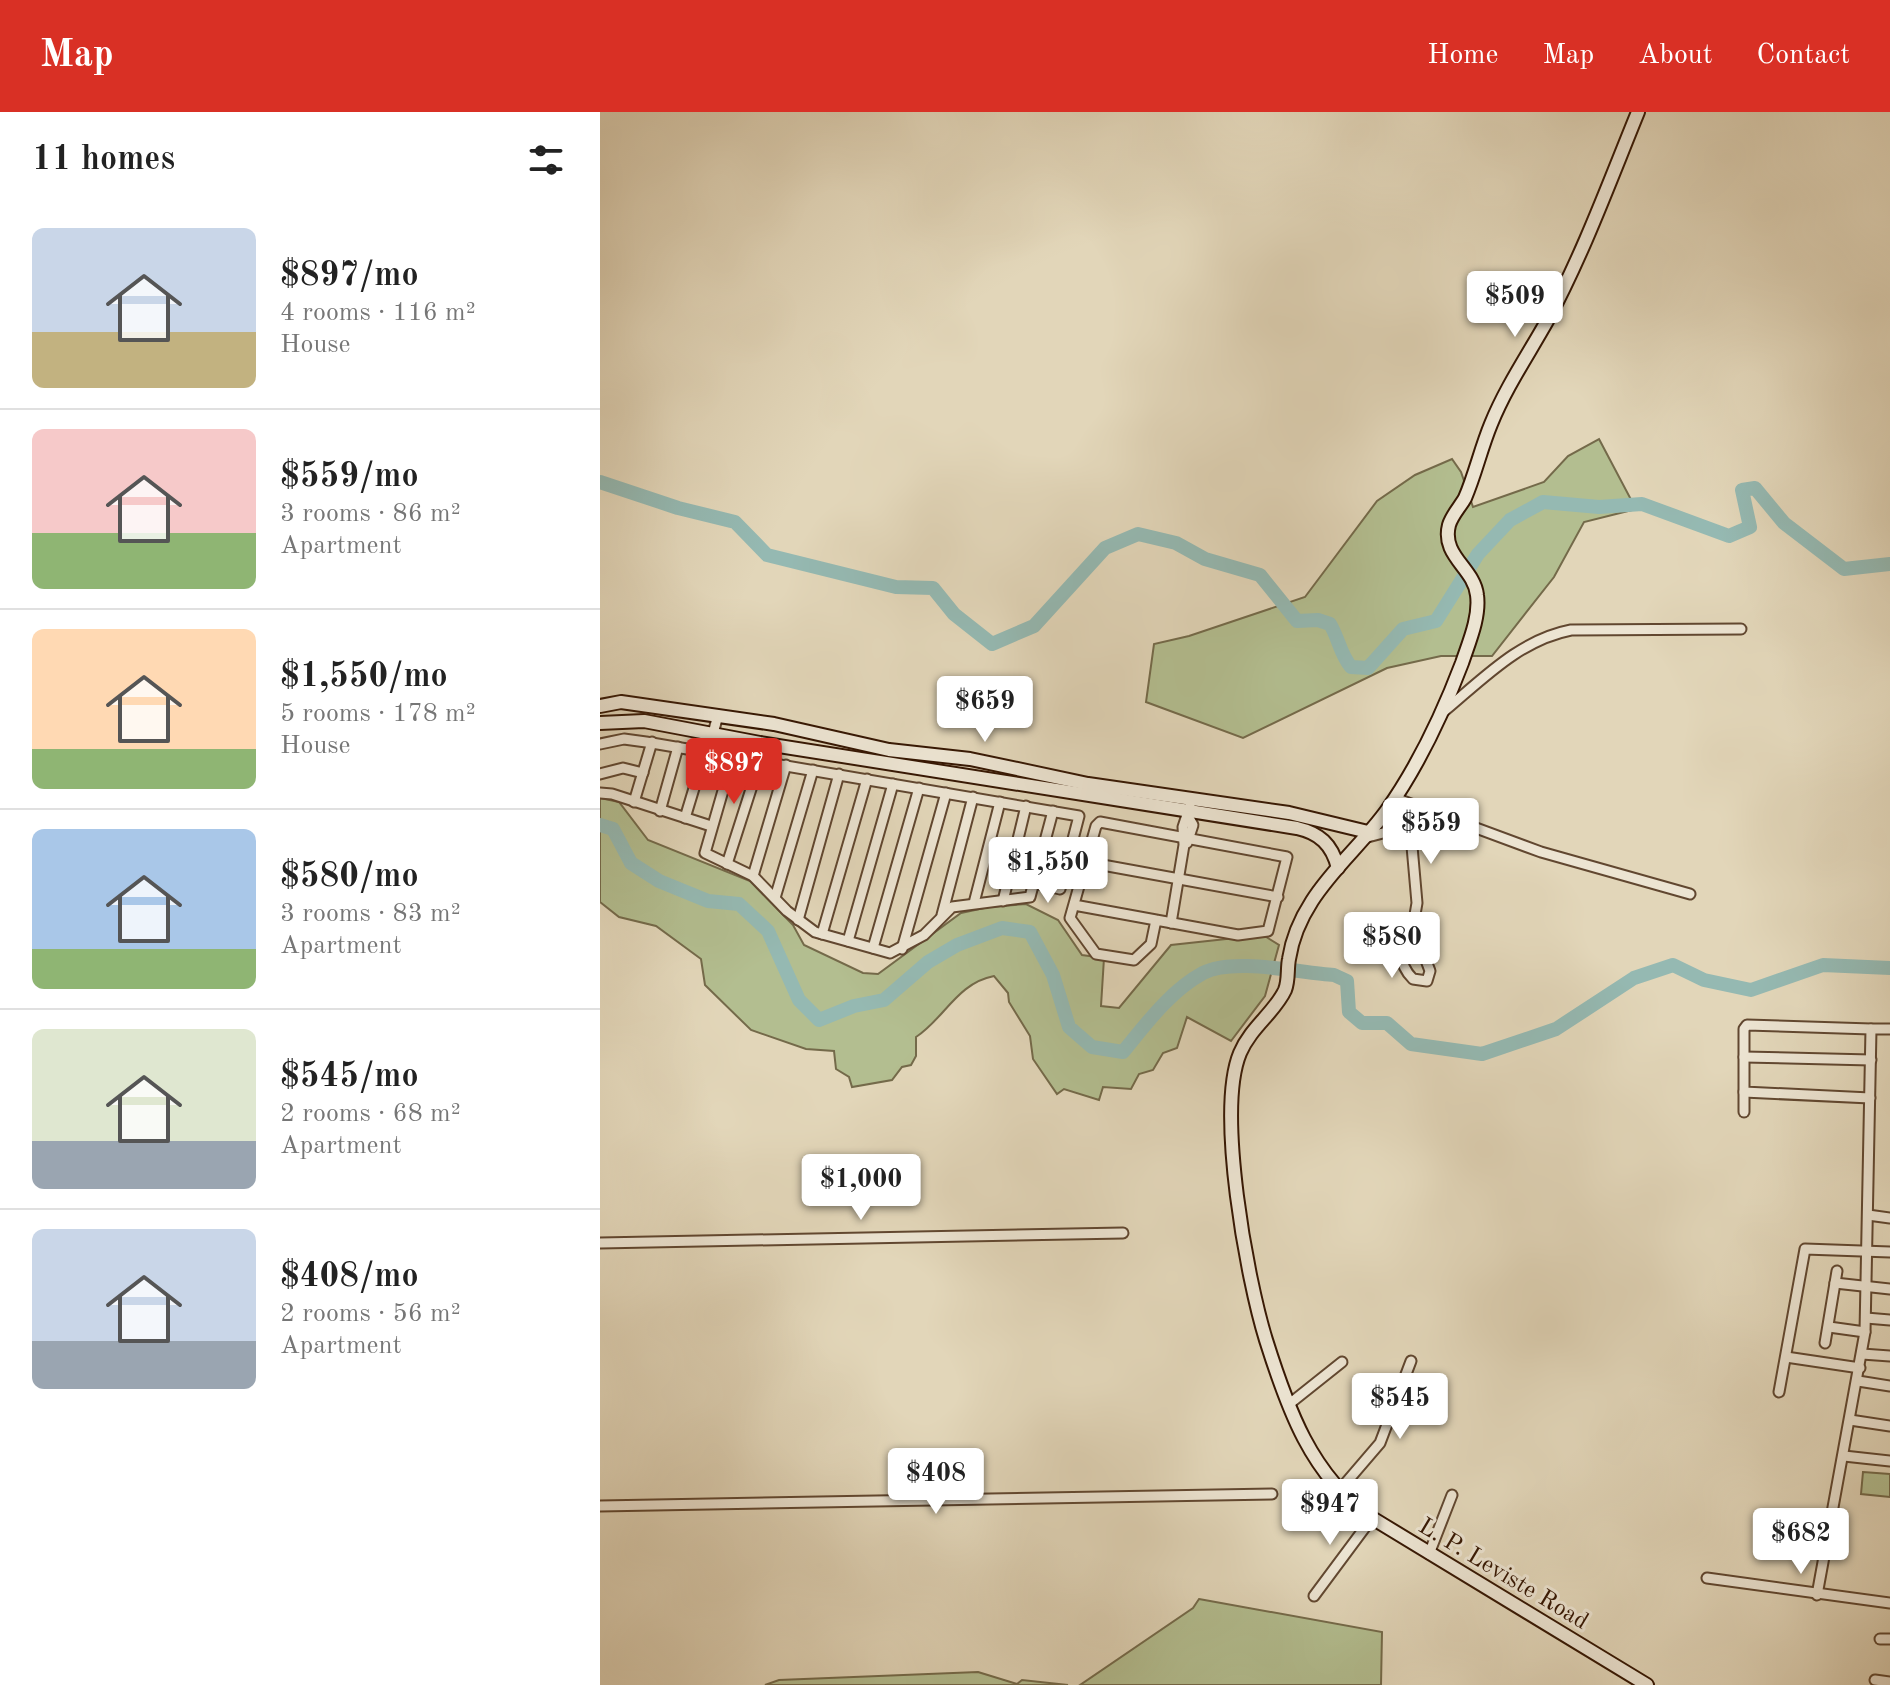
<!DOCTYPE html>
<html lang="en">
<head>
<meta charset="utf-8">
<style>
  :root { --surface:#fff; --page:#f2f2f2; --text:#222; --muted:#767676; --line:#e0e0e0; --accent:#d93025 }
  body { margin:0; font-family:"Old Standard TT",serif; background:var(--page); color:var(--text); height:100vh; display:flex; flex-direction:column; font-size:30px; white-space:nowrap }
  * { box-sizing:border-box; margin:0 }
  p { font-size:26px; color:var(--muted) }
  .icon { flex:none; width:44px; height:44px; fill:none; stroke:currentColor; stroke-width:2; stroke-linecap:round; stroke-linejoin:round }
  .map { position:relative; flex:1; overflow:hidden }
  .panel { display:flex; flex-direction:column; background:var(--surface); width:600px }
  .panel>* { flex:none }
  .price { position:absolute; translate:-50% -68px; padding:0 18px; border-radius:8px; background:#fff; color:#222; font-size:26px; line-height:52px; filter:drop-shadow(0 2px 4px #0008) }
  .price::after { content:''; position:absolute; left:50%; top:48px; width:24px; height:18px; margin-left:-12px; background:inherit; clip-path:polygon(0 0,100% 0,50% 100%) }
  .price.on { background:var(--accent); color:#fff }
  ul { padding:0; list-style:none }
  li { display:flex; align-items:center; gap:24px; height:200px; padding:0 32px }
  li+li { border-top:2px solid var(--line) }
  li span { display:grid; place-items:center; flex:none; width:224px; height:160px; border-radius:12px; color:#555 }
  li>.icon { margin-inline-start:auto }
  span .icon { width:96px; height:96px; fill:#fffc; stroke-width:1 }
  li b { font-size:34px }
  h2 { display:flex; justify-content:space-between; align-items:center; height:96px; padding:0 32px; font-size:34px }
  header { display:flex; align-items:center; gap:48px; box-sizing:border-box; height:112px; padding:0 40px; background:var(--accent); color:#fff }
  header strong { font-size:38px }
  nav { display:flex; gap:44px; margin-inline-start:auto; font-size:28px }
  main { display:flex; flex:1; min-height:0 }
  .map>svg:first-child { display:block }
  .green { fill:#b3be90; stroke:#746a4a; stroke-width:2 }
  .lines { fill:none; stroke-linecap:round; stroke-linejoin:round }
  .river { stroke:#95b9b2; stroke-width:14 }
  .street-casing { stroke:#614730; stroke-width:13 }
  .secondary-casing { stroke:#361703; stroke-width:16 }
  .street { stroke:#ece4d2; stroke-width:9 }
  .secondary { stroke:#ece4d2; stroke-width:12 }
  .labels { text-anchor:middle; stroke-width:6; stroke-linejoin:round; paint-order:stroke }
  .street-label { font-size:24px; fill:#361703; stroke:#ece4d2 }
</style>
</head>
<body>
<header>
<strong>Map</strong>
<nav><a>Home</a><a>Map</a><a>About</a><a>Contact</a></nav>
</header>
<main>
<section class="panel">
<h2>11 homes<svg class="icon" aria-label="filters" viewBox="0 0 24 24"><path d="M4 7h16M4 17h16"/><circle cx="9" cy="7" r="2"/><circle cx="15" cy="17" r="2"/></svg></h2>
<ul>
<li><span style="background:linear-gradient(#c9d6e8 65%,#c2b280 0)"><svg class="icon" aria-label="home" viewBox="0 0 24 24"><path d="M3 11l9-7 9 7M6 9v11h12V9"/></svg></span><div><b>$897/mo</b><p>4 rooms · 116 m²</p><p>House</p></div></li>
<li><span style="background:linear-gradient(#f6c9c9 65%,#8fb573 0)"><svg class="icon" aria-label="home" viewBox="0 0 24 24"><path d="M3 11l9-7 9 7M6 9v11h12V9"/></svg></span><div><b>$559/mo</b><p>3 rooms · 86 m²</p><p>Apartment</p></div></li>
<li><span style="background:linear-gradient(#ffd9b3 75%,#8fb573 0)"><svg class="icon" aria-label="home" viewBox="0 0 24 24"><path d="M3 11l9-7 9 7M6 9v11h12V9"/></svg></span><div><b>$1,550/mo</b><p>5 rooms · 178 m²</p><p>House</p></div></li>
<li><span style="background:linear-gradient(#a9c7e8 75%,#8fb573 0)"><svg class="icon" aria-label="home" viewBox="0 0 24 24"><path d="M3 11l9-7 9 7M6 9v11h12V9"/></svg></span><div><b>$580/mo</b><p>3 rooms · 83 m²</p><p>Apartment</p></div></li>
<li><span style="background:linear-gradient(#dfe7d0 70%,#9aa5b1 0)"><svg class="icon" aria-label="home" viewBox="0 0 24 24"><path d="M3 11l9-7 9 7M6 9v11h12V9"/></svg></span><div><b>$545/mo</b><p>2 rooms · 68 m²</p><p>Apartment</p></div></li>
<li><span style="background:linear-gradient(#c9d6e8 70%,#9aa5b1 0)"><svg class="icon" aria-label="home" viewBox="0 0 24 24"><path d="M3 11l9-7 9 7M6 9v11h12V9"/></svg></span><div><b>$408/mo</b><p>2 rooms · 56 m²</p><p>Apartment</p></div></li>
</ul>
</section>
<div class="map">
<svg width="1290" height="1573" viewBox="0 0 1290 1573">
  <rect width="100%" height="100%" fill="#e2d6b9"/>
  <filter id="stains"><feTurbulence type="fractalNoise" baseFrequency=".0025" numOctaves="4"/><feColorMatrix values="0 0 0 0 .2 0 0 0 0 .09 0 0 0 0 .02 0 0 0 .5 -.17"/></filter>
  <radialGradient id="worn" r=".72"><stop offset=".6" stop-color="#630" stop-opacity="0"/><stop offset="1" stop-color="#630" stop-opacity=".3"/></radialGradient>
  <g class="green">
    <polygon points="999,327 1036,397 984,410 954,465 892,544 841,544 787,556 643,626 546,590 554,532 589,524 705,485 777,389 815,363 852,347 861,360 873,395 944,370 968,344"/>
    <path d="M 0,686 L 19,690 L 48,728 L 150,769 L 193,813 L 204,833 L 263,861 L 278,862 L 361,801 L 389,795 L 426,792 L 458,808 L 482,843 L 504,846 L 501,894 L 519,896 L 571,833 L 663,823 L 679,833 L 665,884 L 631,929 L 587,905 L 577,936 L 563,941 L 553,958 L 539,962 L 531,977 L 503,975 L 499,988 L 464,977 L 457,982 L 433,947 L 430,924 L 409,890 L 408,881 L 394,864 C 357,871 344,907 316,925 L 316,944 L 311,953 L 302,955 L 292,968 L 252,975 L 249,965 L 236,957 L 234,939 L 206,937 L 151,918 L 105,873 L 101,847 L 56,814 L 19,805 L 0,790 Z"/>
    <polygon points="1263,1360 1290,1362 1290,1385 1261,1382"/>
    <polygon points="599,1487 782,1520 781,1573 480,1573 593,1496"/>
    <polygon points="378,1560 417,1572 422,1568 468,1573 165,1573 179,1568"/>
  </g>
  <g class="lines">
    <g class="river">
      <path d="M 0,370 L 78,396 L 135,410 L 167,443 L 296,475 L 333,476 L 354,502 L 392,532 L 434,514 L 505,436 L 538,422 L 576,431 L 605,447 L 660,463 L 697,509 L 718,508 L 730,512 C 739,527 740,542 751,555 L 768,556 L 803,517 L 836,509 L 878,442 L 910,408 L 943,390 L 999,395 L 1042,392 L 1129,424 L 1150,415 L 1142,378 L 1155,376 L 1184,411 L 1244,457 L 1290,452"/>
      <path d="M 0,713 L 13,717 L 31,751 L 59,769 L 108,789 L 139,792 L 168,819 L 199,888 L 219,908 L 254,894 L 284,888 L 328,850 L 357,833 L 402,816 L 430,820 L 453,863 L 469,915 L 492,935 L 523,940 C 546,912 570,879 603,861 C 634,845 699,861 734,863 L 747,869 L 749,900 L 762,911 L 787,911 L 811,932 L 882,942 L 956,917 L 1034,866 L 1073,853 L 1104,868 L 1151,878 L 1223,853 L 1290,856"/>
    </g>
    <g class="street-casing">
      <g id="street">
        <path d="M 842,601 C 882,568 919,528 971,518 L 1141,517"/>
        <polyline points="0,632 24,627 46,630 479,704 460,777 434,771"/>
        <polyline points="108,640 118,603"/>
        <polyline points="133,644 105,741 153,764 187,799 215,820 290,841 324,823 352,795 430,785 453,699"/>
        <polyline points="0,662 23,656 43,661"/>
        <polyline points="0,681 12,682 111,714"/>
        <polyline points="795,686 941,740 1090,782"/>
        <polyline points="34,690 52,630"/>
        <polyline points="60,699 78,635"/>
        <polyline points="85,706 105,640"/>
        <path d="M 764,726 L 798,717 L 811,723 L 817,791 L 813,814 L 830,859 L 827,869 L 813,867 C 796,850 800,832 813,814"/>
        <polyline points="587,731 593,713 589,706"/>
        <polyline points="486,750 678,785"/>
        <polyline points="127,752 160,649"/>
        <polyline points="153,764 186,653"/>
        <polyline points="175,786 213,658"/>
        <polyline points="403,789 426,694"/>
        <polyline points="374,791 400,690"/>
        <polyline points="474,793 638,823 668,819 687,745 500,710 496,714 470,806 496,842 534,848 551,832 556,808"/>
        <polyline points="342,803 373,685"/>
        <polyline points="198,808 239,662"/>
        <polyline points="571,811 584,733 583,715 590,694"/>
        <polyline points="222,822 267,667"/>
        <polyline points="248,829 293,672"/>
        <polyline points="273,836 319,676"/>
        <polyline points="302,837 346,681"/>
        <polyline points="1144,945 1271,948"/>
        <polyline points="1144,980 1144,1000"/>
        <polyline points="1270,986 1144,980 1144,917 1147,913 1271,917"/>
        <polyline points="1268,1103 1290,1106"/>
        <polyline points="0,1131 523,1121"/>
        <polyline points="1235,1171 1290,1177"/>
        <polyline points="1266,1206 1290,1208"/>
        <polyline points="1229,1215 1265,1220"/>
        <polyline points="1225,1231 1237,1159"/>
        <polyline points="1262,1242 1290,1244"/>
        <polyline points="1186,1245 1260,1256"/>
        <polyline points="1258,1269 1290,1274"/>
        <polyline points="1179,1280 1205,1137 1290,1140"/>
        <polyline points="688,1293 742,1250"/>
        <polyline points="1250,1308 1290,1314"/>
        <polyline points="1244,1344 1290,1349"/>
        <polyline points="738,1380 780,1331 811,1249"/>
        <polyline points="0,1394 672,1382"/>
        <polyline points="829,1442 852,1383"/>
        <polyline points="1107,1466 1290,1491"/>
        <polyline points="1217,1483 1265,1220 1271,917 1290,917"/>
        <polyline points="714,1484 772,1406"/>
        <polyline points="1280,1527 1290,1527"/>
        <polyline points="1275,1568 1290,1570"/>
      </g>
    </g>
    <g class="secondary-casing">
      <g id="secondary">
        <path d="M 1038,0 C 1009,71 983,142 947,209 C 928,243 906,275 891,312 C 881,336 875,363 865,386 C 860,395 852,403 849,413 C 841,444 874,456 877,483 C 880,505 869,530 862,551 C 843,601 818,654 787,698 C 764,730 733,756 712,789 C 701,806 692,827 689,847 C 687,857 689,868 685,878 C 675,900 651,915 640,941 C 616,999 647,1167 666,1228 C 687,1295 711,1364 772,1406 L 1047,1573"/>
        <polyline points="0,594 21,590 174,612 289,638 370,647 488,672 689,701 768,720"/>
        <path d="M 0,611 L 44,609 L 160,631 L 697,716 C 719,721 732,732 738,756"/>
      </g>
    </g>
    <use href="#street" class="street"/>
    <use href="#secondary" class="secondary"/>
  </g>
  <g class="labels">
    <g class="street-label">
      <text transform="translate(904 1461) rotate(31)" y="8">L. P. Leviste Road</text>
    </g>
  </g>
  <rect width="100%" height="100%" filter="url(#stains)"/>
  <rect width="100%" height="100%" fill="url(#worn)"/>
</svg>
<b class="price" style="left:915px;top:227px">$509</b>
<b class="price" style="left:385px;top:632px">$659</b>
<b class="price on" style="left:134px;top:694px">$897</b>
<b class="price" style="left:831px;top:754px">$559</b>
<b class="price" style="left:448px;top:793px">$1,550</b>
<b class="price" style="left:792px;top:868px">$580</b>
<b class="price" style="left:261px;top:1110px">$1,000</b>
<b class="price" style="left:800px;top:1329px">$545</b>
<b class="price" style="left:336px;top:1404px">$408</b>
<b class="price" style="left:730px;top:1435px">$947</b>
<b class="price" style="left:1201px;top:1464px">$682</b>
</div>
</main>
</body>
</html>
